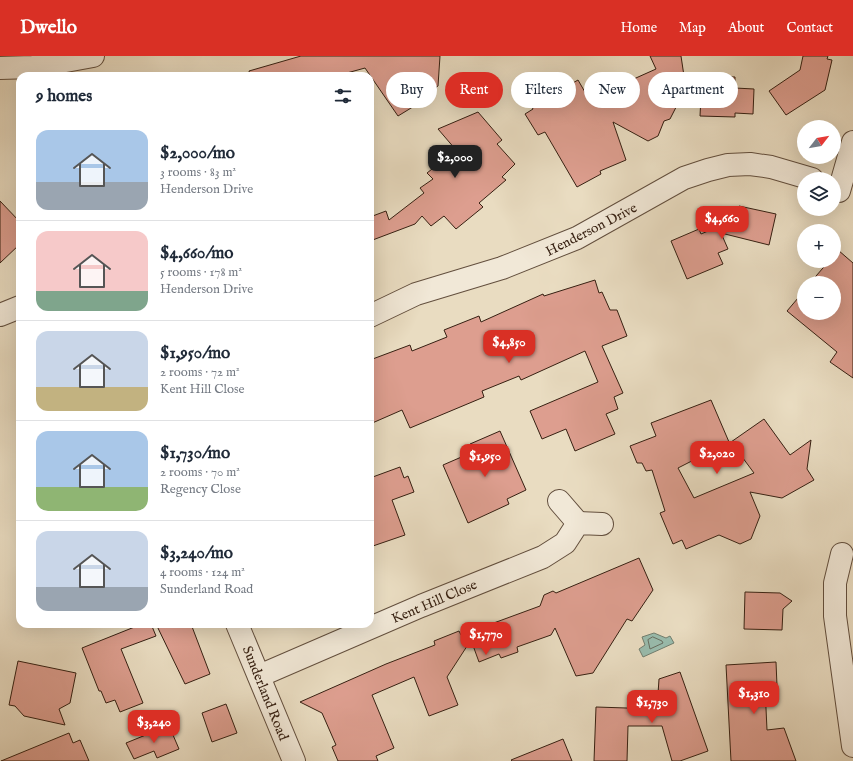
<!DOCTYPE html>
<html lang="en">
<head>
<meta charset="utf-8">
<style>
  :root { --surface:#fff; --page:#f6f6f7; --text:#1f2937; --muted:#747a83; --line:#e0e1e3; --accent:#d93025 }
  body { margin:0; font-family:"IM FELL English",serif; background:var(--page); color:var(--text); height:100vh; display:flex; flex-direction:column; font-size:15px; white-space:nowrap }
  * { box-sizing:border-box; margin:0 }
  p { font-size:13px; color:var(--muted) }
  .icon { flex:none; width:22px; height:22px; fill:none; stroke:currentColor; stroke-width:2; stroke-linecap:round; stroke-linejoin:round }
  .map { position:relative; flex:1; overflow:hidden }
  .panel { position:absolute; left:16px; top:16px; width:358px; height:556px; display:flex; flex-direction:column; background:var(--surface); border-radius:12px; box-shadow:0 4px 16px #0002 }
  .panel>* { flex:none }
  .hud { position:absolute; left:386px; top:16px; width:380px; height:36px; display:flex; gap:8px }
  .needle { width:26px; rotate:59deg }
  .tools { position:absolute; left:797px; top:64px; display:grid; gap:8px }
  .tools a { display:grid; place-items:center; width:44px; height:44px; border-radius:50%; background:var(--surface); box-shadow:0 4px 16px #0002; font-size:20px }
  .price { position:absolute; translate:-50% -34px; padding:0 9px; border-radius:8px; background:var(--accent); color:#fff; font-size:13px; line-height:26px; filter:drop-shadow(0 1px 2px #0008) }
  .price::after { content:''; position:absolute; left:50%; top:24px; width:12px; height:9px; margin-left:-6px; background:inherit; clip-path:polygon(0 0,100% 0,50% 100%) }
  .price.selected { background:#222; color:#fff }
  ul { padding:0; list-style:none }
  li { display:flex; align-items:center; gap:12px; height:100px; padding:0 20px }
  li+li { border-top:1px solid var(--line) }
  li span { display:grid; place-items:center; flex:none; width:112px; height:80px; border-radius:12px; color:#555 }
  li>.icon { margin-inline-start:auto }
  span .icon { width:48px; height:48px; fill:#fffc; stroke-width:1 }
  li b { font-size:17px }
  h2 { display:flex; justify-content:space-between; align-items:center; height:48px; padding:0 20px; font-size:17px }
  .pill { padding:0 14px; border-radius:18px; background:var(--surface); box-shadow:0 4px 16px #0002; font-size:14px; line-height:36px }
  .pill.selected { background:var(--accent); color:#fff }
  header { display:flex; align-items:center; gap:24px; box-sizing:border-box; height:56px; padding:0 20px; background:var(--accent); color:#fff }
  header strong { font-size:19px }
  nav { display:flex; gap:22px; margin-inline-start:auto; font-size:14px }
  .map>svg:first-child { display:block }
  .water { fill:#99bcad; stroke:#717e6f }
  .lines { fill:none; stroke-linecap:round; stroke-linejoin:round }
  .shore { stroke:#686e60; stroke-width:1 }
  .building { fill:#dd9e8f; stroke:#362012 }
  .minor-casing { stroke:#634f3e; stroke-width:24 }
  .minor { stroke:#f1e8d7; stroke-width:22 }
  .labels { text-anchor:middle; stroke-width:3; stroke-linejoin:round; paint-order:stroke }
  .street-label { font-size:14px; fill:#362012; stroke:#f1e8d7 }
</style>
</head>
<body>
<header>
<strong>Dwello</strong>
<nav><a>Home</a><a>Map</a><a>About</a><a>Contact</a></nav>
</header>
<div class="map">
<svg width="853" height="705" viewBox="0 0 853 705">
  <rect width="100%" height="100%" fill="#e9dcc1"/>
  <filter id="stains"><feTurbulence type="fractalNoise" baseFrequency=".005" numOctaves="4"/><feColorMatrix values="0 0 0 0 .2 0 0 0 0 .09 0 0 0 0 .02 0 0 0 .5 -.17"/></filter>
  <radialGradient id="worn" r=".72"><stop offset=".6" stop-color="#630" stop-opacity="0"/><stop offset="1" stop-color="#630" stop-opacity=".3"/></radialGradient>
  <polygon class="water" points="654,577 666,582 670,580 674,587 643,601 639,593 645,589 642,581"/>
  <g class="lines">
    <polygon class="shore" points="653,581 662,585 663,587 650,593 648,584"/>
  </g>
  <g class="building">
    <polygon points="301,0 440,0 438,30 414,46 416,49 398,60 365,12 336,20 250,20 249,15"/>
    <polygon points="650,0 681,0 684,20 692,20 670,63 664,65 658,80 648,85 613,66 626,104 600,115 601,118 577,131 545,76 538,79 525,58 533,53 527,41 542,35 547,42 578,24 589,43 656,13"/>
    <polygon points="803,0 828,0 827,3 832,4 825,34 786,59 769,35 800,14"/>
    <polygon points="702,20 735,21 735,32 754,33 753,58 735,57 735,61 700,60"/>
    <polygon points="478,56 502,84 497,88 515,108 502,121 506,124 479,147 483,151 456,173 444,160 431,170 422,160 415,168 370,185 370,161 386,155 389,164 424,137 420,132 433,123 427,117 456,94 438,73"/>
    <polygon points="0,145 20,166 20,188 0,207"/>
    <polygon points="739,150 776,158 769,189 721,177 728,193 718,197 723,208 687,223 671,185 699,173 701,178 736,163"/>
    <polygon points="838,194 853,207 853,322 830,306 837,296 787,255 804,235 804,257 834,257 834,227 810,227 829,205 834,205 834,198"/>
    <polygon points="595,224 599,237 602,236 610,254 617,254 627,280 602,290 623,337 614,341 618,353 606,358 615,378 575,395 566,373 542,383 530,355 598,326 585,295 521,324 519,320 482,335 484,341 410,372 402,354 370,368 370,304 410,289 412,295 447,281 444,274 479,260 481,266 543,238 544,240"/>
    <polygon points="711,344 729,386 678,412 694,442 754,417 731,386 764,363 790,399 811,384 807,413 814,424 782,442 750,436 760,460 751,483 740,488 719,479 686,493 682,484 673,488 660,457 665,455 652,414 646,415 642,407 637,407 630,390 656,380 651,367"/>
    <polygon points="500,375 526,434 507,443 509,448 468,467 443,409 473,396 470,388"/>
    <polygon points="400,411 404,422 408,420 414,436 392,444 405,479 370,491 370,422"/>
    <polygon points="639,502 653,534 632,565 627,563 593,617 576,620 555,572 551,579 517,591 518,596 501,602 499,598 479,606 471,584 447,621 458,649 429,660 414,621 372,639 394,692 376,700 378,705 338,705 332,691 336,689 322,657 300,646 386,608 435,589 434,585 459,575 461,579 540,550 544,539 553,535 556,537"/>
    <polygon points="745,536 780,537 792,545 783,553 782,574 744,573"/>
    <polygon points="142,568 151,568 156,580 121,593 143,647 120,656 115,644 106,647 101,635 99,635 82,592"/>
    <polygon points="156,568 191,568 210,618 185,628"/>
    <polygon points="18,605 76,617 70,647 59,653 65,669 24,660 15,650 9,649"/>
    <polygon points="776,606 777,630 765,631 767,674 784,672 796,705 731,705 726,609"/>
    <polygon points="680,616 708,695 680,705 672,705 662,670 628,670 627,705 594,705 596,651 657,653 659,623"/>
    <polygon points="226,648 237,677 212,686 202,657"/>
    <polygon points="170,672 179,693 157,702 154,695 134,703 126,687 158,674 159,676"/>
    <polygon points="69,677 73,687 80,684 89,705 1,705"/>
    <polygon points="563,683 572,705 512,705 511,704"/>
  </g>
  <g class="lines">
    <g class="minor-casing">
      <g id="minor">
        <polyline points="0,12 33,11 93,0"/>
        <polyline points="839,135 853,86"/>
        <polyline points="0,259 20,251"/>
        <polyline points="370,260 416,238 502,212 577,182 684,122 708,114 728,109 750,108 771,111 812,123"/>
        <polyline points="559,445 578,467"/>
        <polyline points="842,498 835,527 835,560 853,690"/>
        <polyline points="237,568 294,705"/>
        <polyline points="259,620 421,550 543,501 565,487 578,467 602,468"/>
      </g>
    </g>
    <use href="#minor" class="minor"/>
  </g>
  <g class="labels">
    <g class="street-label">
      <text transform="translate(591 173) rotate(-27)" y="5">Henderson Drive</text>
      <text transform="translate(434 545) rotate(-23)" y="5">Kent Hill Close</text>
      <text transform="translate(266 637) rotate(68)" y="5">Sunderland Road</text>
    </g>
  </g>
  <rect width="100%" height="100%" filter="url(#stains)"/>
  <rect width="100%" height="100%" fill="url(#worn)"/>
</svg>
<div class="tools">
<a><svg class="needle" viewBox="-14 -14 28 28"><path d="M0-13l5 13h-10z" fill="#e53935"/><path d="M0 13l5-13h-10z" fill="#747a83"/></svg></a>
<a><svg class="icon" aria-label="layers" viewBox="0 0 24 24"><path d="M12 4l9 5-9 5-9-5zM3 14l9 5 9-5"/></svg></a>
<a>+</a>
<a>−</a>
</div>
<b class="price selected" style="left:455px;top:123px">$2,000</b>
<b class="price" style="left:722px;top:184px">$4,660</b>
<b class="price" style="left:509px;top:308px">$4,850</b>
<b class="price" style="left:717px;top:419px">$2,020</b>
<b class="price" style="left:485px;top:422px">$1,950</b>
<b class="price" style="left:486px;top:600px">$1,770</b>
<b class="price" style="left:754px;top:659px">$1,310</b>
<b class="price" style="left:652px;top:668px">$1,730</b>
<b class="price" style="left:154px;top:688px">$3,240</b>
<div class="hud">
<a class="pill">Buy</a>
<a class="pill selected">Rent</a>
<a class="pill">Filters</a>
<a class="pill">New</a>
<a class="pill">Apartment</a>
</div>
<section class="panel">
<h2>9 homes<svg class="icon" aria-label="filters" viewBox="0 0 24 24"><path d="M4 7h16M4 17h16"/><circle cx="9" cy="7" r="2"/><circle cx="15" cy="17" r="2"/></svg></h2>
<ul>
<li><span style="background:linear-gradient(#a9c7e8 65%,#9aa5b1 0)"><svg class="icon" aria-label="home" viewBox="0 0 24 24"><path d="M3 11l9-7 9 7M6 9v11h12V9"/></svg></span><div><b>$2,000/mo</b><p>3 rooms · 83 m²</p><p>Henderson Drive</p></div></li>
<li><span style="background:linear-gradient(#f6c9c9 75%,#7fa58c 0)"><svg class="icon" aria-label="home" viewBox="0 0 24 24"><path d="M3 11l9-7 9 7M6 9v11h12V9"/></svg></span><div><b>$4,660/mo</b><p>5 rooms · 178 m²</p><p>Henderson Drive</p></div></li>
<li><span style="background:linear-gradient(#c9d6e8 70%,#c2b280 0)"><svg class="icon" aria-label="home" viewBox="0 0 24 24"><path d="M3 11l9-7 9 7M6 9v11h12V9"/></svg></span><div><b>$1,950/mo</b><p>2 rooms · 72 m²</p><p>Kent Hill Close</p></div></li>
<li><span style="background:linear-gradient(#a9c7e8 70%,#8fb573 0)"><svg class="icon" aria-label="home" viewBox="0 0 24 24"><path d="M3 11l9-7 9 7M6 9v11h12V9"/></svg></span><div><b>$1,730/mo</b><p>2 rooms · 70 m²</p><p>Regency Close</p></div></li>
<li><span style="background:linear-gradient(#c9d6e8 70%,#9aa5b1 0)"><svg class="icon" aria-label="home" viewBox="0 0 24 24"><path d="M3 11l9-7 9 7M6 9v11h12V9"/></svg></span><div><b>$3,240/mo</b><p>4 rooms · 124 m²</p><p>Sunderland Road</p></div></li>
</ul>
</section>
</div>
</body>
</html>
